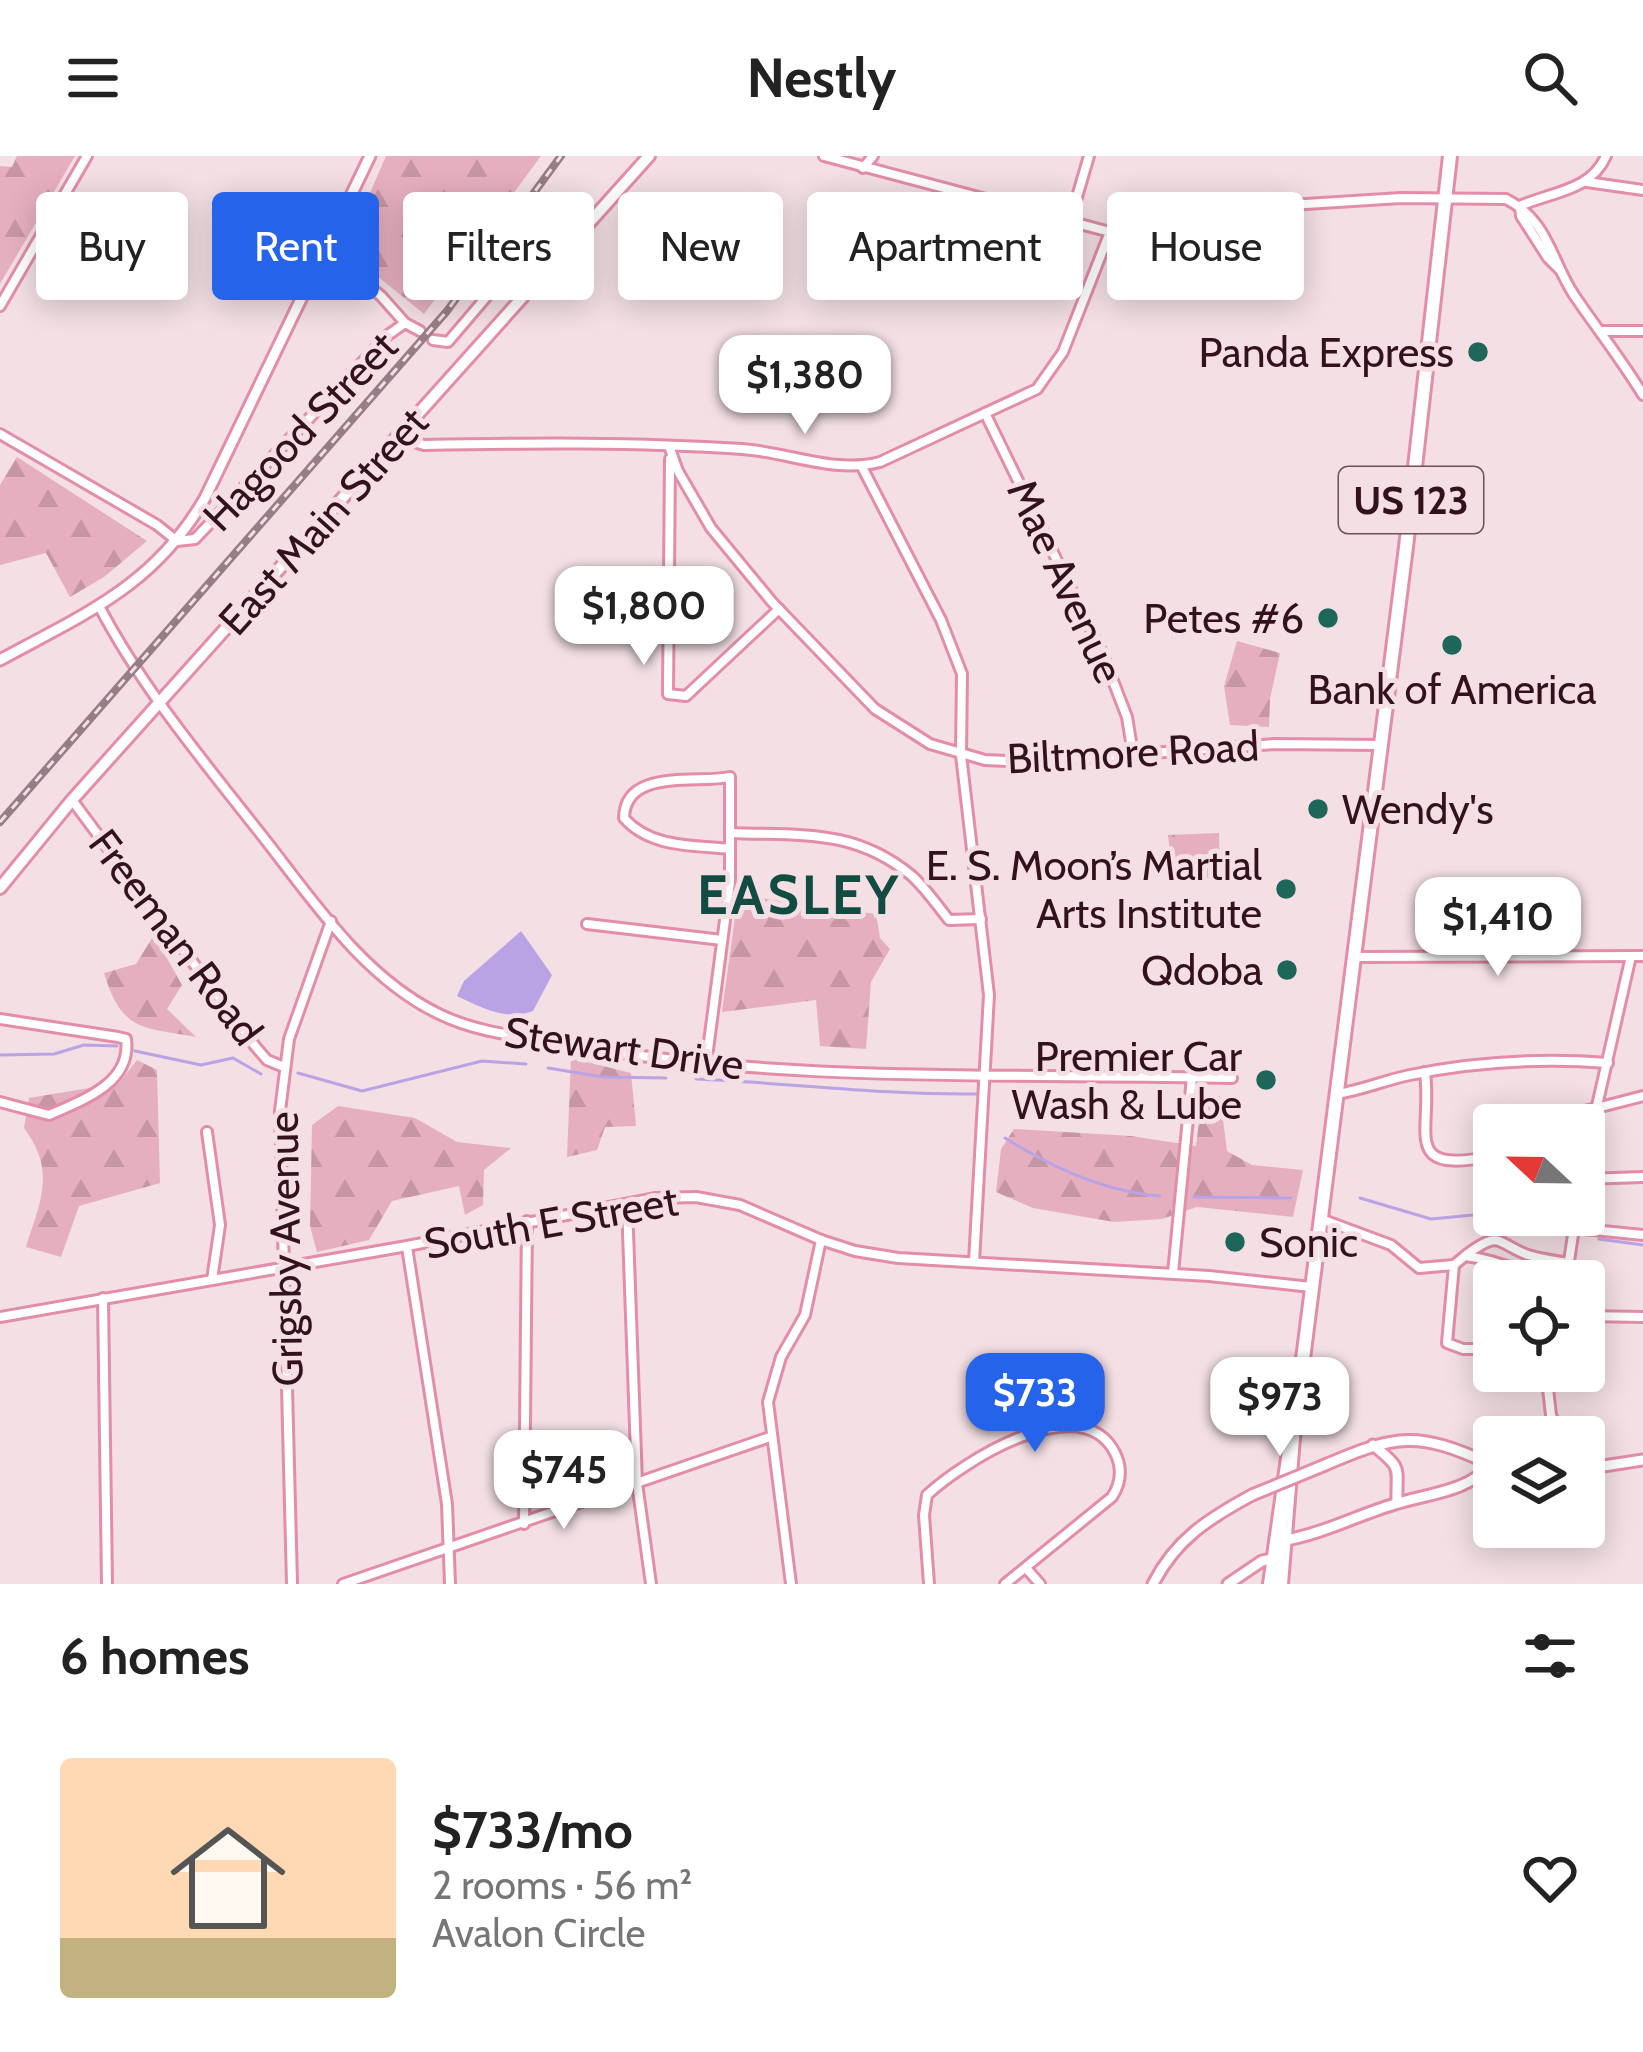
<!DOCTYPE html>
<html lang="en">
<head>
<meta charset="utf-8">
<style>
  :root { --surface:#fff; --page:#f6f6f6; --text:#222; --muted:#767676; --accent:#2563eb }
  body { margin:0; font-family:Cabin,sans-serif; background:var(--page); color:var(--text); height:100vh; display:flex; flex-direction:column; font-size:45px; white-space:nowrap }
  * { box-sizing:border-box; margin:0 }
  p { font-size:39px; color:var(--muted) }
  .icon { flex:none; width:66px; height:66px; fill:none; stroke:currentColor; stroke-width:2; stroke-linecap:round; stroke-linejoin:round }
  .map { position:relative; height:1428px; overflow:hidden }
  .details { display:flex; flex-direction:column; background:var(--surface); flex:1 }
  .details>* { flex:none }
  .hud { position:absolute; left:36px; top:36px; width:1572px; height:108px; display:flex; gap:24px }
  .needle { width:78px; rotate:292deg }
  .tools { position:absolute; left:1473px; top:948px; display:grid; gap:24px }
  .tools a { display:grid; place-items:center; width:132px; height:132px; border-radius:12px; background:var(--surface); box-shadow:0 6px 30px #0003; font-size:60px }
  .price { position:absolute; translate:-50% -102px; padding:0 27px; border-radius:24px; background:#fff; color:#222; font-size:39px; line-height:78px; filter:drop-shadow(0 3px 6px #0008) }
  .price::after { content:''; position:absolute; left:50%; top:72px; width:36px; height:27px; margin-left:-18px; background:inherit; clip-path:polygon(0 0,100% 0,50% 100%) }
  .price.on { background:var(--accent); color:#fff }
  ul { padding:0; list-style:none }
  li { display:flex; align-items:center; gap:36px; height:300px; padding:0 60px }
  li span { display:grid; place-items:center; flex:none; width:336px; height:240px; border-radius:12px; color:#555 }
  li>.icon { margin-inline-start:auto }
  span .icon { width:144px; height:144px; fill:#fffc; stroke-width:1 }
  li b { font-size:51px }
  h2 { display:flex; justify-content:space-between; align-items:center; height:144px; padding:0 60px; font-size:51px }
  .chip { padding:0 42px; border-radius:12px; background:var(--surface); box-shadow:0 6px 30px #0003; font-size:42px; line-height:108px }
  .chip.on { background:var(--accent); color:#fff }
  header { display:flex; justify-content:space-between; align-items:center; height:156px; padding:0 60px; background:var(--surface); font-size:54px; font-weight:700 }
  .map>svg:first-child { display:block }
  .grass { fill:url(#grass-tufts) }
  .forest { fill:url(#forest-firs) }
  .water { fill:#baa3e5 }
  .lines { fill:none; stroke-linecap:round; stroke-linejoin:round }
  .stream { stroke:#baa3e5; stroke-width:3 }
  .minor-casing { stroke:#e38da8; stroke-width:14 }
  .tertiary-casing { stroke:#e38da8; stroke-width:15 }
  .secondary-casing { stroke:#e38da8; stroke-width:16 }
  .trunk-casing { stroke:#e38da8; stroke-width:18 }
  .minor { stroke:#fff; stroke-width:8 }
  .tertiary { stroke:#fff; stroke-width:9 }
  .secondary { stroke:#fff; stroke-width:10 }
  .trunk { stroke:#fff; stroke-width:12 }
  .rail-casing { stroke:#977d85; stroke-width:8 }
  .rail { stroke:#f3dfe4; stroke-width:3; stroke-dasharray:9; stroke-linecap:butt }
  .tertiary-bridge-casing { stroke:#e38da8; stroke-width:15; stroke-linecap:butt }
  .tertiary-bridge { stroke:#fff; stroke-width:9 }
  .poi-dot { fill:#1f665a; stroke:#f3dfe4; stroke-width:4.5 }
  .labels { text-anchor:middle; stroke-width:10; stroke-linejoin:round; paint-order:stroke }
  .shield { fill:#f3dfe4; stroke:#6d5059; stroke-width:3 }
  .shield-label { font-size:39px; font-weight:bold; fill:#33121e }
  .poi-label { font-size:42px; fill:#33121e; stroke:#f3dfe4; text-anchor:end }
  .street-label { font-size:42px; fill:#33121e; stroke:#f3dfe4 }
  .district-label { font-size:54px; font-weight:bold; letter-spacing:3px; fill:#114b42; stroke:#f3dfe4 }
</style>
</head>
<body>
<header><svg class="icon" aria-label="menu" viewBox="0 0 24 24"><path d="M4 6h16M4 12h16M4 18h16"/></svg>Nestly<svg class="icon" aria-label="search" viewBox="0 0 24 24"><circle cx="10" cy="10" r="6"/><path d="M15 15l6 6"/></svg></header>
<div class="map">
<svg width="1643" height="1428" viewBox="0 0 1643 1428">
  <defs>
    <pattern id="grass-tufts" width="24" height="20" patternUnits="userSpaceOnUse" patternTransform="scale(3)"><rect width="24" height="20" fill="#e6afbf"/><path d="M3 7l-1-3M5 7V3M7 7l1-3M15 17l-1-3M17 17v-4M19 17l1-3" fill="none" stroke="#c696a4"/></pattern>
    <pattern id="forest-firs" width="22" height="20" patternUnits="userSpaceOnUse" patternTransform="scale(3)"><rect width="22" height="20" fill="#e6afbf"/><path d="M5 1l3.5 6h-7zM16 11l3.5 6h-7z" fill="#c696a4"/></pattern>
  </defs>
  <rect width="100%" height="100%" fill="#f3dfe4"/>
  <polygon class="grass" points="1219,677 1220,716 1213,722 1173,723 1168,679"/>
  <g class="forest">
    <polygon points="17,0 75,0 0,128 0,10 12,11"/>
    <polygon points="386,0 541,0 424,158 345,94"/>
    <polygon points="17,301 147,385 104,421 70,441 46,397 0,409 0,329"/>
    <polygon points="1237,485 1280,497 1270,543 1269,571 1230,569 1224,530"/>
    <polygon points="738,739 876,758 880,782 890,793 871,826 866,893 820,890 816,844 722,856"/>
    <path d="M 154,779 L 182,829 L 167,853 L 196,881 C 142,871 122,876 104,817 L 136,808 Z"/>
    <polygon points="571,902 631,917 636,970 605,971 597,994 567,1001"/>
    <path d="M 137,904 L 157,914 L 160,1027 L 79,1050 L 61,1101 L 26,1091 C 41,1044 56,1015 24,972 L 29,942 L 119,927 Z"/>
    <polygon points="1202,940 1220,940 1227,995 1252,1009 1303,1014 1293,1061 1197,1051 1162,1063 1114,1066 1033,1052 996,1036 1001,993 1014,973 1131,980 1196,990"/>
    <polygon points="338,950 415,962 457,986 511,992 484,1014 483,1049 465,1059 459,1030 392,1045 369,1084 317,1096 310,1070 312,969"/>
  </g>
  <path class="water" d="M 521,775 L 552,819 L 533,855 C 506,865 482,852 457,840 L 464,825 Z"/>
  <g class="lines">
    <g class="stream">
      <polyline points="135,895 201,909 233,902 261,918"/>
      <polyline points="0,899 54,898 84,889 117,890"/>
      <polyline points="548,912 603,921 666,922"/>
      <polyline points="298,917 362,935 482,905 526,908"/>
      <path d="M 696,923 C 790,927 882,939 976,938"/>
      <path d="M 1005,982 C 1051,1011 1105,1036 1160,1040"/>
      <polyline points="1194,1041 1291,1042"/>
      <polyline points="1360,1042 1431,1063 1494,1057"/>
      <polyline points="1599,1083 1643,1089"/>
    </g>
    <g class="minor-casing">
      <g id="minor">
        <polyline points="824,0 1110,76"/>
        <polyline points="863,12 873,0"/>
        <polyline points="1587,26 1643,34"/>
        <path d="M 1520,50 C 1551,36 1591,35 1606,0"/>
        <polyline points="1520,51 1521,60 1548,102 1559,113"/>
        <polyline points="1069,68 1089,0"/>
        <path d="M 1110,76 L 1143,62 L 1274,50 L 1401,42 L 1506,43 C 1548,64 1551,104 1574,139 C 1597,173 1622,204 1643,239"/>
        <polyline points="324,93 381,140 405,167"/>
        <polyline points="0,150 87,0"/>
        <polyline points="1601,175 1643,175"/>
        <polyline points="433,184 448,186 505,119 515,118 535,125"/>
        <polyline points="985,257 1103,499 1127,561 1133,598"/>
        <polyline points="0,278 157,369 177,385 195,383 388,179 405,167 420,175"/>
        <path d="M 399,281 L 424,289 C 530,287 636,286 742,293 C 788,296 834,318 880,306 L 1037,233 L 1063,196 L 1110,76"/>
        <polyline points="669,290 678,315 711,372 772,446 875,553 930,588 985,604 1027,606 1275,588 1380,589"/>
        <polyline points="670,303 668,538 686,540 779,453"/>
        <polyline points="862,311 941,464 962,518 961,599 989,839 974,1106"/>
        <path d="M 99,450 C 141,530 200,601 256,672 C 309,738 360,820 439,858 C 479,878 527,881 571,889 C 787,928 1013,917 1232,922"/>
        <polyline points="72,644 255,890 267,904 284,911"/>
        <path d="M 730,677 C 801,680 854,672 912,720 C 926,733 937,749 949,764 L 981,763"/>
        <polyline points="587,768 722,784"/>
        <polyline points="1355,801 1643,800"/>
        <path d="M 0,863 L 118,881 L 126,883 C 132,927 83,944 49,959 L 0,946"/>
        <path d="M 706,909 L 730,726 L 730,621 C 696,628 625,612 624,662 C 650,692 693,689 730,693"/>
        <path d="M 1425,916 C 1433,978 1399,1019 1494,1000"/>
        <path d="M 1337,938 C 1363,934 1385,924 1410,919 C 1474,906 1543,902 1608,907"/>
        <polyline points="1555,969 1581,956 1643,940"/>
        <polyline points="207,976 220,1069 212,1124"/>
        <polyline points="1584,1007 1631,800"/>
        <polyline points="1584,1023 1643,1021"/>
        <polyline points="627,1048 637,1327 651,1428"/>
        <path d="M 1321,1063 L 1391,1089 L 1419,1112 L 1454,1109 L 1465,1100 C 1501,1104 1523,1119 1557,1125"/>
        <polyline points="1574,1072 1643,1079"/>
        <polyline points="407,1091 447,1348 450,1428"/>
        <path d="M 1466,1099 C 1501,1073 1496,1087 1528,1099 C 1541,1103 1555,1105 1569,1107"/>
        <polyline points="1454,1109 1447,1187 1463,1193 1494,1193"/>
        <polyline points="1173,1117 1192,921"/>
        <polyline points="1566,1125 1576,1059"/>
        <polyline points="103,1142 107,1428"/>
        <polyline points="1584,1160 1643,1161"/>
        <polyline points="0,1161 407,1090 655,1042 696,1041 740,1049 821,1084 855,1095 898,1102 1209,1120 1311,1131"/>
        <polyline points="1546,1215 1551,1259 1560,1281"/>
        <polyline points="524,1368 527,1065"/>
        <polyline points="1026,1412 1040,1428"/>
        <polyline points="292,1428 280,955 289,883 331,765"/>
        <polyline points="343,1428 770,1281"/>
        <polyline points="791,1428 768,1246 781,1201 805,1159 821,1084"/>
        <path d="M 929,1428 L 924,1359 L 927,1339 C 961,1307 1081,1230 1115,1297 C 1123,1313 1121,1327 1112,1341 L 1005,1428"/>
      </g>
    </g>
    <g class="tertiary-casing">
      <g id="tertiary">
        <path d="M 0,504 C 86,457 154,430 205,342 L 370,0"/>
        <path d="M 1373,1289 C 1404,1314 1396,1310 1397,1347"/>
        <path d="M 1325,1309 C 1397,1278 1418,1275 1490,1308"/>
        <polyline points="1584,1313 1643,1304"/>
        <path d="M 1286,1384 C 1324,1377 1358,1359 1395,1348 C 1425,1338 1470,1336 1490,1308"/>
        <path d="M 1153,1428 C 1176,1383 1208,1363 1252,1339"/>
        <polyline points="1228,1428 1262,1405 1272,1403"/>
      </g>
    </g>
    <g class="secondary-casing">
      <polyline id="secondary" points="0,732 72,644 649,0"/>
    </g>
    <g class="trunk-casing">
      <g id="trunk">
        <polyline points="1270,1428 1289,1295"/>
        <polyline points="1281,1428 1293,1282 1406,391 1450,0"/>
      </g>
    </g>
    <use href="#minor" class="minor"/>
    <use href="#tertiary" class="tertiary"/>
    <use href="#secondary" class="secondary"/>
    <use href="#trunk" class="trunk"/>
    <g class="rail-casing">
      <polyline id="rail" points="0,666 447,155 561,0"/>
    </g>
    <use href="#rail" class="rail"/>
    <g class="tertiary-bridge-casing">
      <polyline id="tertiary-bridge" points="1252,1339 1325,1309"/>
    </g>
    <use href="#tertiary-bridge" class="tertiary-bridge"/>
  </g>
  <g class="poi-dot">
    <circle cx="1478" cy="196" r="12"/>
    <circle cx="1328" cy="462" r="12"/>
    <circle cx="1452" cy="489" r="12"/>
    <circle cx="1318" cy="653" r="12"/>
    <circle cx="1286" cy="733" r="12"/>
    <circle cx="1287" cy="814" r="12"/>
    <circle cx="1266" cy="924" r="12"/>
    <circle cx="1235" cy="1086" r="12"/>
  </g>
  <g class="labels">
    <rect class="shield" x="1339" y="311" width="144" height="66" rx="9"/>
    <g class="shield-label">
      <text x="1411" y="358">US 123</text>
    </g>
    <g class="poi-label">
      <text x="1454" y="211">Panda Express</text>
      <text x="1304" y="477">Petes #6</text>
      <text x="1452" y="548" text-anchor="middle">Bank of America</text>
      <text x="1342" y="668" text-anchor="start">Wendy's</text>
      <text x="1262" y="724">E. S. Moon’s Martial<tspan x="1262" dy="48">Arts Institute</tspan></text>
      <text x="1263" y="829">Qdoba</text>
      <text x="1242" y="915">Premier Car<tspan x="1242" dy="48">Wash &amp; Lube</tspan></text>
      <text x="1259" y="1101" text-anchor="start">Sonic</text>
    </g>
    <g class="street-label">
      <text transform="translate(300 275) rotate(-46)" y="15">Hagood Street</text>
      <text transform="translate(323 365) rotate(-48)" y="15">East Main Street</text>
      <text transform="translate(1066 425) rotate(65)" y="15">Mae Avenue</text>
      <text transform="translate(1133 596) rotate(-3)" y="15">Biltmore Road</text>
      <text transform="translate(176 781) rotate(53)" y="15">Freeman Road</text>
      <text transform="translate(624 892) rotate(8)" y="15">Stewart Drive</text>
      <text transform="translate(551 1066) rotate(-10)" y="15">South E Street</text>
      <text transform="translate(285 1093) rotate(-91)" y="15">Grigsby Avenue</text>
    </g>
    <g class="district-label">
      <text x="799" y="758">EASLEY</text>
    </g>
  </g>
</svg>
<div class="tools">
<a><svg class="needle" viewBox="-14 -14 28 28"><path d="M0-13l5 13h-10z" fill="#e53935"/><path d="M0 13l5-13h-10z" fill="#767676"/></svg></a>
<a><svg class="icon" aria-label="locate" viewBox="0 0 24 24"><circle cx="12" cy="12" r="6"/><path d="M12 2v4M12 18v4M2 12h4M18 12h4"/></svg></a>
<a><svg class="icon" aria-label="layers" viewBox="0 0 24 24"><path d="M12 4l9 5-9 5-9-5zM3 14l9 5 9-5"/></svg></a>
</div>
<b class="price" style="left:805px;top:281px">$1,380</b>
<b class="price" style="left:644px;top:512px">$1,800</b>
<b class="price" style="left:1498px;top:823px">$1,410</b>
<b class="price on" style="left:1035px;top:1299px">$733</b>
<b class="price" style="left:1280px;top:1303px">$973</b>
<b class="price" style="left:564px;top:1376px">$745</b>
<div class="hud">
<a class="chip">Buy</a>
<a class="chip on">Rent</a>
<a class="chip">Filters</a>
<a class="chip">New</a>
<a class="chip">Apartment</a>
<a class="chip">House</a>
</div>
</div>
<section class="details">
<h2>6 homes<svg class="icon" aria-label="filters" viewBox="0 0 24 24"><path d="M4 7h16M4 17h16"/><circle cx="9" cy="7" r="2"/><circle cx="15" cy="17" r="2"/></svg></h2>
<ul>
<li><span style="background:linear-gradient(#ffd9b3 75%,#c2b280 0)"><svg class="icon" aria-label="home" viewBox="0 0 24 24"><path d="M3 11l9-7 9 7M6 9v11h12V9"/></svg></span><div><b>$733/mo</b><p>2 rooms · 56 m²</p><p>Avalon Circle</p></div><svg class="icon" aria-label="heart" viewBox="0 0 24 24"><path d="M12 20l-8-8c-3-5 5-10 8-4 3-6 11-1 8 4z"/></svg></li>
</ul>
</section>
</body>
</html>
